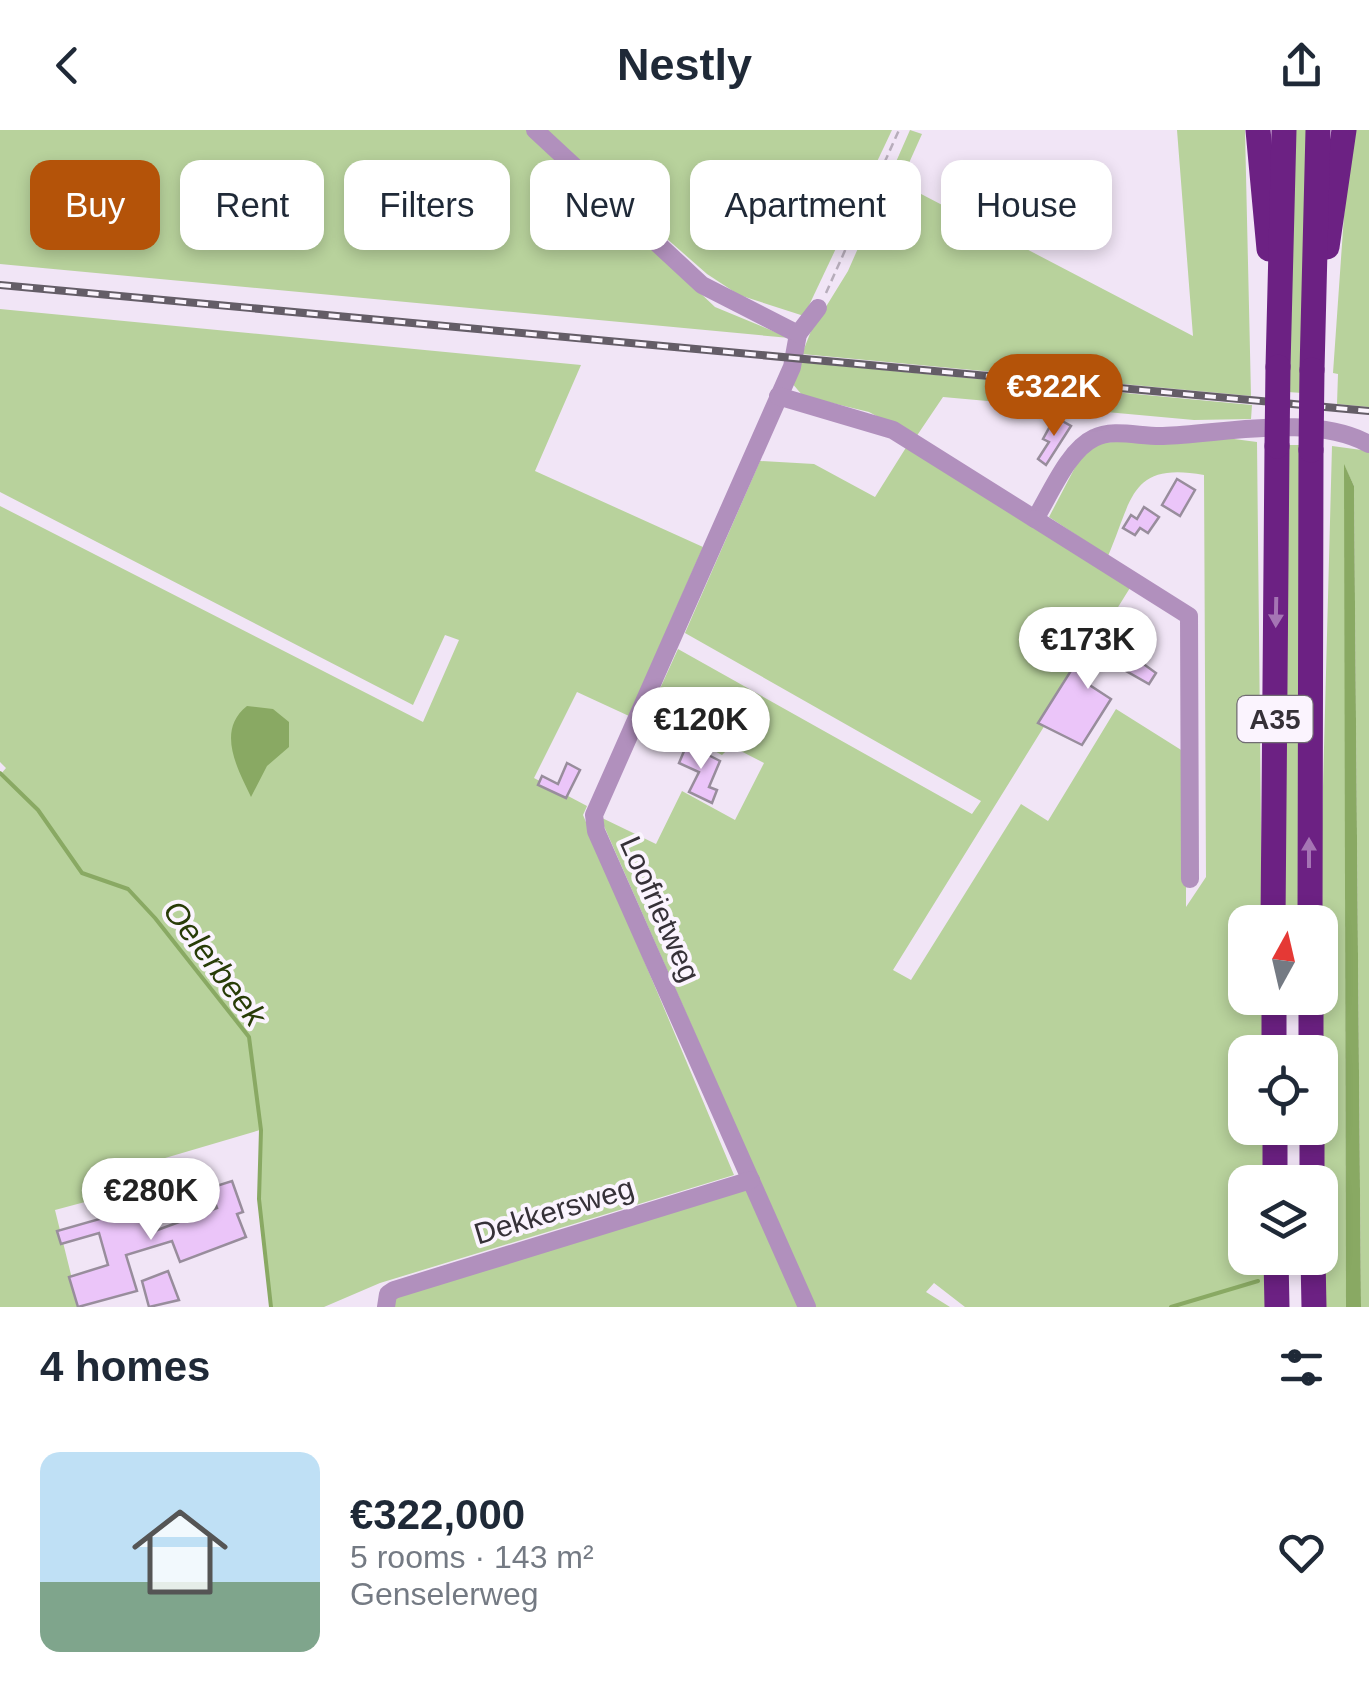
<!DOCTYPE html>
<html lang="en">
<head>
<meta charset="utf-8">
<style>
  :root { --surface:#fff; --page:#f2f2f3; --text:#1f2937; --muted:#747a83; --accent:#b45309 }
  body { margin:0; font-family:Helvetica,sans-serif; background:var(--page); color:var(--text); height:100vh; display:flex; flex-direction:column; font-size:38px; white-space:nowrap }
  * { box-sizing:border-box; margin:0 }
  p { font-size:32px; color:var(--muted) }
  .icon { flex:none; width:55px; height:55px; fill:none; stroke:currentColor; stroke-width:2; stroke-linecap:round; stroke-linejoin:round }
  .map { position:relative; height:1177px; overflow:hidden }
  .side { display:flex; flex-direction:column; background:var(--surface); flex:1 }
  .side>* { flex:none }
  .hud { position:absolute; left:30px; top:30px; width:1310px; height:90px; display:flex; gap:20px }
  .needle { width:65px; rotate:8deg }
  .controls { position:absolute; left:1228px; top:775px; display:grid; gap:20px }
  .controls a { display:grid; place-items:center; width:110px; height:110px; border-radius:20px; background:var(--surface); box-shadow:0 5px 15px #0003; font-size:50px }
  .price { position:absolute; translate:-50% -85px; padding:0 22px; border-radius:35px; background:#fff; color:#222; font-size:32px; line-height:65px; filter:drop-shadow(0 2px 5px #0008) }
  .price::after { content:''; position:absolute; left:50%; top:60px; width:30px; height:22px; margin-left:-15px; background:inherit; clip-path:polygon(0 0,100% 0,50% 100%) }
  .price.active { background:var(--accent); color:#fff }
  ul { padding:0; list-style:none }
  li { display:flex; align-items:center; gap:30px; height:250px; padding:0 40px }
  li span { display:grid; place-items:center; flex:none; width:280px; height:200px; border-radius:20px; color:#555 }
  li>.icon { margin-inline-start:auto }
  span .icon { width:120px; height:120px; fill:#fffc; stroke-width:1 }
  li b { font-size:42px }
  h2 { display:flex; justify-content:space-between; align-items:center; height:120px; padding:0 40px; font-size:42px }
  .tag { padding:0 35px; border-radius:20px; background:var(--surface); box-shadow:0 5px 15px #0003; font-size:35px; line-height:90px }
  .tag.active { background:var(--accent); color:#fff }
  header { display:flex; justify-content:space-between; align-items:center; height:130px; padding:0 40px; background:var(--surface); font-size:45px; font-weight:800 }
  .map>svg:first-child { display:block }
  .green { fill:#b8d29c }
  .water { fill:#89a963 }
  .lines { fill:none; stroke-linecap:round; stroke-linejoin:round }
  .stream { stroke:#89a963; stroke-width:4 }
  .building { fill:#ebc5f9; stroke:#988d9c; stroke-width:2.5 }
  .path { stroke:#b7adbb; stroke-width:2.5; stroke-dasharray:8 5; stroke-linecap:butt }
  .minor { stroke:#b190bd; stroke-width:18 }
  .highway { stroke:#6c2183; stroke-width:25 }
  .rail-casing { stroke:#645d67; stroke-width:8 }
  .rail { stroke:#fbf4fe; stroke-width:4; stroke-dasharray:11; stroke-linecap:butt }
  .highway-bridge { stroke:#6c2183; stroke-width:25 }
  .oneway { fill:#a575b4 }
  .labels { text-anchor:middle; stroke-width:8; stroke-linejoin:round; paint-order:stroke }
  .shield { fill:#fbf4fe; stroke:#716c73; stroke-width:2.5 }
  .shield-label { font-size:28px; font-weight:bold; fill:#363138 }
  .street-label { font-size:30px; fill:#363138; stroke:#fbf4fe }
  .water-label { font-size:32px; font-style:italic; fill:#283c07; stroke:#fbf4fe }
</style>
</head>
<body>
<header><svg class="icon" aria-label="back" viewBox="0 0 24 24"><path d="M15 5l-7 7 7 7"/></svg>Nestly<svg class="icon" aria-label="share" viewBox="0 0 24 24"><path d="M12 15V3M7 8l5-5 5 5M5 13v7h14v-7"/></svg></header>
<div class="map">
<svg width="1369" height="1177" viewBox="0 0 1369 1177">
  <rect width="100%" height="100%" fill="#f1e5f6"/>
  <g class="green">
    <polygon points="0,0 527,0 715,177 790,208 0,134"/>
    <polygon points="543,0 892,0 804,186 739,165 707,144"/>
    <polygon points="910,0 922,4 900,53 1193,206 1177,0 1245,0 1251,266 802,224 811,201 848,141"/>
    <polygon points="1295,0 1311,0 1302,263 1288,262"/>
    <polygon points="1350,0 1369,0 1369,277 1337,274 1338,244 1333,243"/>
    <polygon points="0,179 581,235 535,341 703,417 629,586 577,562 534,648 587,676 583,685 734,1045 380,1153 324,1177 271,1177 259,1069 260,1000 138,1036 141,1057 55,1080 79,1177 0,1177 0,645 6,638 0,632 0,376 423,592 459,510 445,505 413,575 0,362"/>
    <polygon points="798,232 1252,275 1251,289 1194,290 943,267 916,307 869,282 803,266 791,252"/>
    <path d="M 1219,307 L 1257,312 L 1262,792 L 1245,792 L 1245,868 L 1263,868 L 1264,922 L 1245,922 L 1245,998 L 1265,998 L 1266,1052 L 1245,1052 L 1245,1128 L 1267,1128 L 1267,1177 L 965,1177 L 934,1153 L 926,1162 L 950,1177 L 815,1177 L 600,687 L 656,714 L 682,661 L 735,690 L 764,633 L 731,616 L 722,625 L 648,585 L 678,519 L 972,684 L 981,671 L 685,503 L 760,331 L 814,334 L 875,367 L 907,316 L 1133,453 L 893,840 L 911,850 L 1021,674 L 1048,691 L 1116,579 L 1186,623 L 1186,777 L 1206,747 L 1204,345 C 1130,332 1133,368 1108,426 L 1049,387 L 1081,326 L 1093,313 Z"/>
    <polygon points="1286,315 1303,315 1298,792 1280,792"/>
    <polygon points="1332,316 1369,321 1369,1177 1361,1177 1354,356 1345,337 1346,1177 1323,1177 1321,732"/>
    <polygon points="749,1056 799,1177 388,1177 391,1165"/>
  </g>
  <g class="water">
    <polygon points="1344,334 1354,356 1361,1177 1346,1177"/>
    <path d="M 247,576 L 273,579 L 289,592 L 289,617 L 267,636 L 251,667 C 239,641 215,601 247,576 Z"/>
  </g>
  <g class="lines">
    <g class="stream">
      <polyline points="0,643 38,680 82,743 128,759 155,788 249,907 261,1000 259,1069 271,1177"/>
      <polyline points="1171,1177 1258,1151"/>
    </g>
  </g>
  <g class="building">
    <polygon points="1055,287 1071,296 1046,335 1038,329 1049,312 1043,309"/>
    <polygon points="1177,349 1195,360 1180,386 1162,375"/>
    <polygon points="1144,377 1159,387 1148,403 1140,398 1135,405 1123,398 1131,385 1137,389"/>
    <polygon points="1102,504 1156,543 1149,554 1103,528 1088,554 1111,569 1082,615 1038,593 1072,539 1078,542"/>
    <polygon points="687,614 720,631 709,657 717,660 712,673 689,662 699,642 679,633"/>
    <polygon points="567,633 580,640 566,668 538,655 542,646 558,654"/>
    <polygon points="232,1051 243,1082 237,1084 246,1107 180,1132 172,1111 126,1125 137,1161 78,1177 69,1147 108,1135 99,1103 61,1114 57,1101 145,1076 152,1102 217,1078 210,1058"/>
    <polygon points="168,1141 179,1170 149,1177 142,1151"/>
  </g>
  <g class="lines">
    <polyline class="path" points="826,163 899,0"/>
    <g class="minor">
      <polyline points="535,0 702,155 798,204 792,237 594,685 596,701 807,1177"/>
      <polyline points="798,204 818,178"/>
      <path d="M 778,266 L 893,300 L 1035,389 C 1050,365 1068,320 1094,308 C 1113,298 1141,307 1163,306 C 1224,304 1312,283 1369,314"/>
      <polyline points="1035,389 1189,486 1190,749"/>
      <polyline points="386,1177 388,1164 394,1160 751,1050"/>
    </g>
    <g class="highway">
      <polyline points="1258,0 1269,119"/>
      <polyline points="1327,117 1344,0"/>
      <polyline points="1278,237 1284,0"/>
      <polyline points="1312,240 1318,0"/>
      <polyline points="1273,792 1277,316"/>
      <polyline points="1310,792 1311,320"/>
      <polyline points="1274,868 1274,922"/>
      <polyline points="1311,868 1311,922"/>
      <polyline points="1275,998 1275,1052"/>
      <polyline points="1312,998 1312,1052"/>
      <polyline points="1276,1128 1277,1177"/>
      <polyline points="1313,1128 1314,1177"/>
    </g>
    <g class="rail-casing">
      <polyline id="rail" points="0,155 1369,281"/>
    </g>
    <use href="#rail" class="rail"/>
    <g class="highway-bridge">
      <polyline points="1277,316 1278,237"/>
      <polyline points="1311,320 1312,240"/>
    </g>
  </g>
  <defs><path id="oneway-solid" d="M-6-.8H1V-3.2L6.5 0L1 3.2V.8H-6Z" transform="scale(2.5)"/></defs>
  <g class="oneway">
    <use href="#oneway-solid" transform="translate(1276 482) rotate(91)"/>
    <use href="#oneway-solid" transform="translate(1309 723) rotate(-90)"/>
  </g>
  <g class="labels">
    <rect class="shield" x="1237.5" y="566" width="75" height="46" rx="8"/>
    <g class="shield-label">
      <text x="1275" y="599">A35</text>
    </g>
    <g class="street-label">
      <text transform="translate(660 779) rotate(66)" y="10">Loofrietweg</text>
      <text transform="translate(554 1081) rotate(-17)" y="10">Dekkersweg</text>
    </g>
    <g class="water-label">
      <text transform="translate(215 833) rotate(53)" y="11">Oelerbeek</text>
    </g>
  </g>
</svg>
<div class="controls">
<a><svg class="needle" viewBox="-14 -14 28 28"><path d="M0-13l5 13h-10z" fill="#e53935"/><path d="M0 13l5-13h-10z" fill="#747a83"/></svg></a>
<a><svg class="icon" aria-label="locate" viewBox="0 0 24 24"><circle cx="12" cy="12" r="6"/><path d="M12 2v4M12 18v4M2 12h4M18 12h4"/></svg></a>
<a><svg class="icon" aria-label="layers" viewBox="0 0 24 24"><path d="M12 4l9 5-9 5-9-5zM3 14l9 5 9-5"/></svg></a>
</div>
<b class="price active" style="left:1054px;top:309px">€322K</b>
<b class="price" style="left:1088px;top:562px">€173K</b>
<b class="price" style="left:701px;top:642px">€120K</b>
<b class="price" style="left:151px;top:1113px">€280K</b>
<div class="hud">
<a class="tag active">Buy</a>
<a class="tag">Rent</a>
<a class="tag">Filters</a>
<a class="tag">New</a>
<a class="tag">Apartment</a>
<a class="tag">House</a>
</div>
</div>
<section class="side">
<h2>4 homes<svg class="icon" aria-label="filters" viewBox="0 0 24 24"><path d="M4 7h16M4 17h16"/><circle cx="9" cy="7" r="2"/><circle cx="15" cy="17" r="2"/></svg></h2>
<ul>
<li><span style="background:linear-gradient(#bfe0f5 65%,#7fa58c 0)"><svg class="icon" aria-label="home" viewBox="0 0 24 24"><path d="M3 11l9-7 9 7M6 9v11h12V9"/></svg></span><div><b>€322,000</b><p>5 rooms · 143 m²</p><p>Genselerweg</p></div><svg class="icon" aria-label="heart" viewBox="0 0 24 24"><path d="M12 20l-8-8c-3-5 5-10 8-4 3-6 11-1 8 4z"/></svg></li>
</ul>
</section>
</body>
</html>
